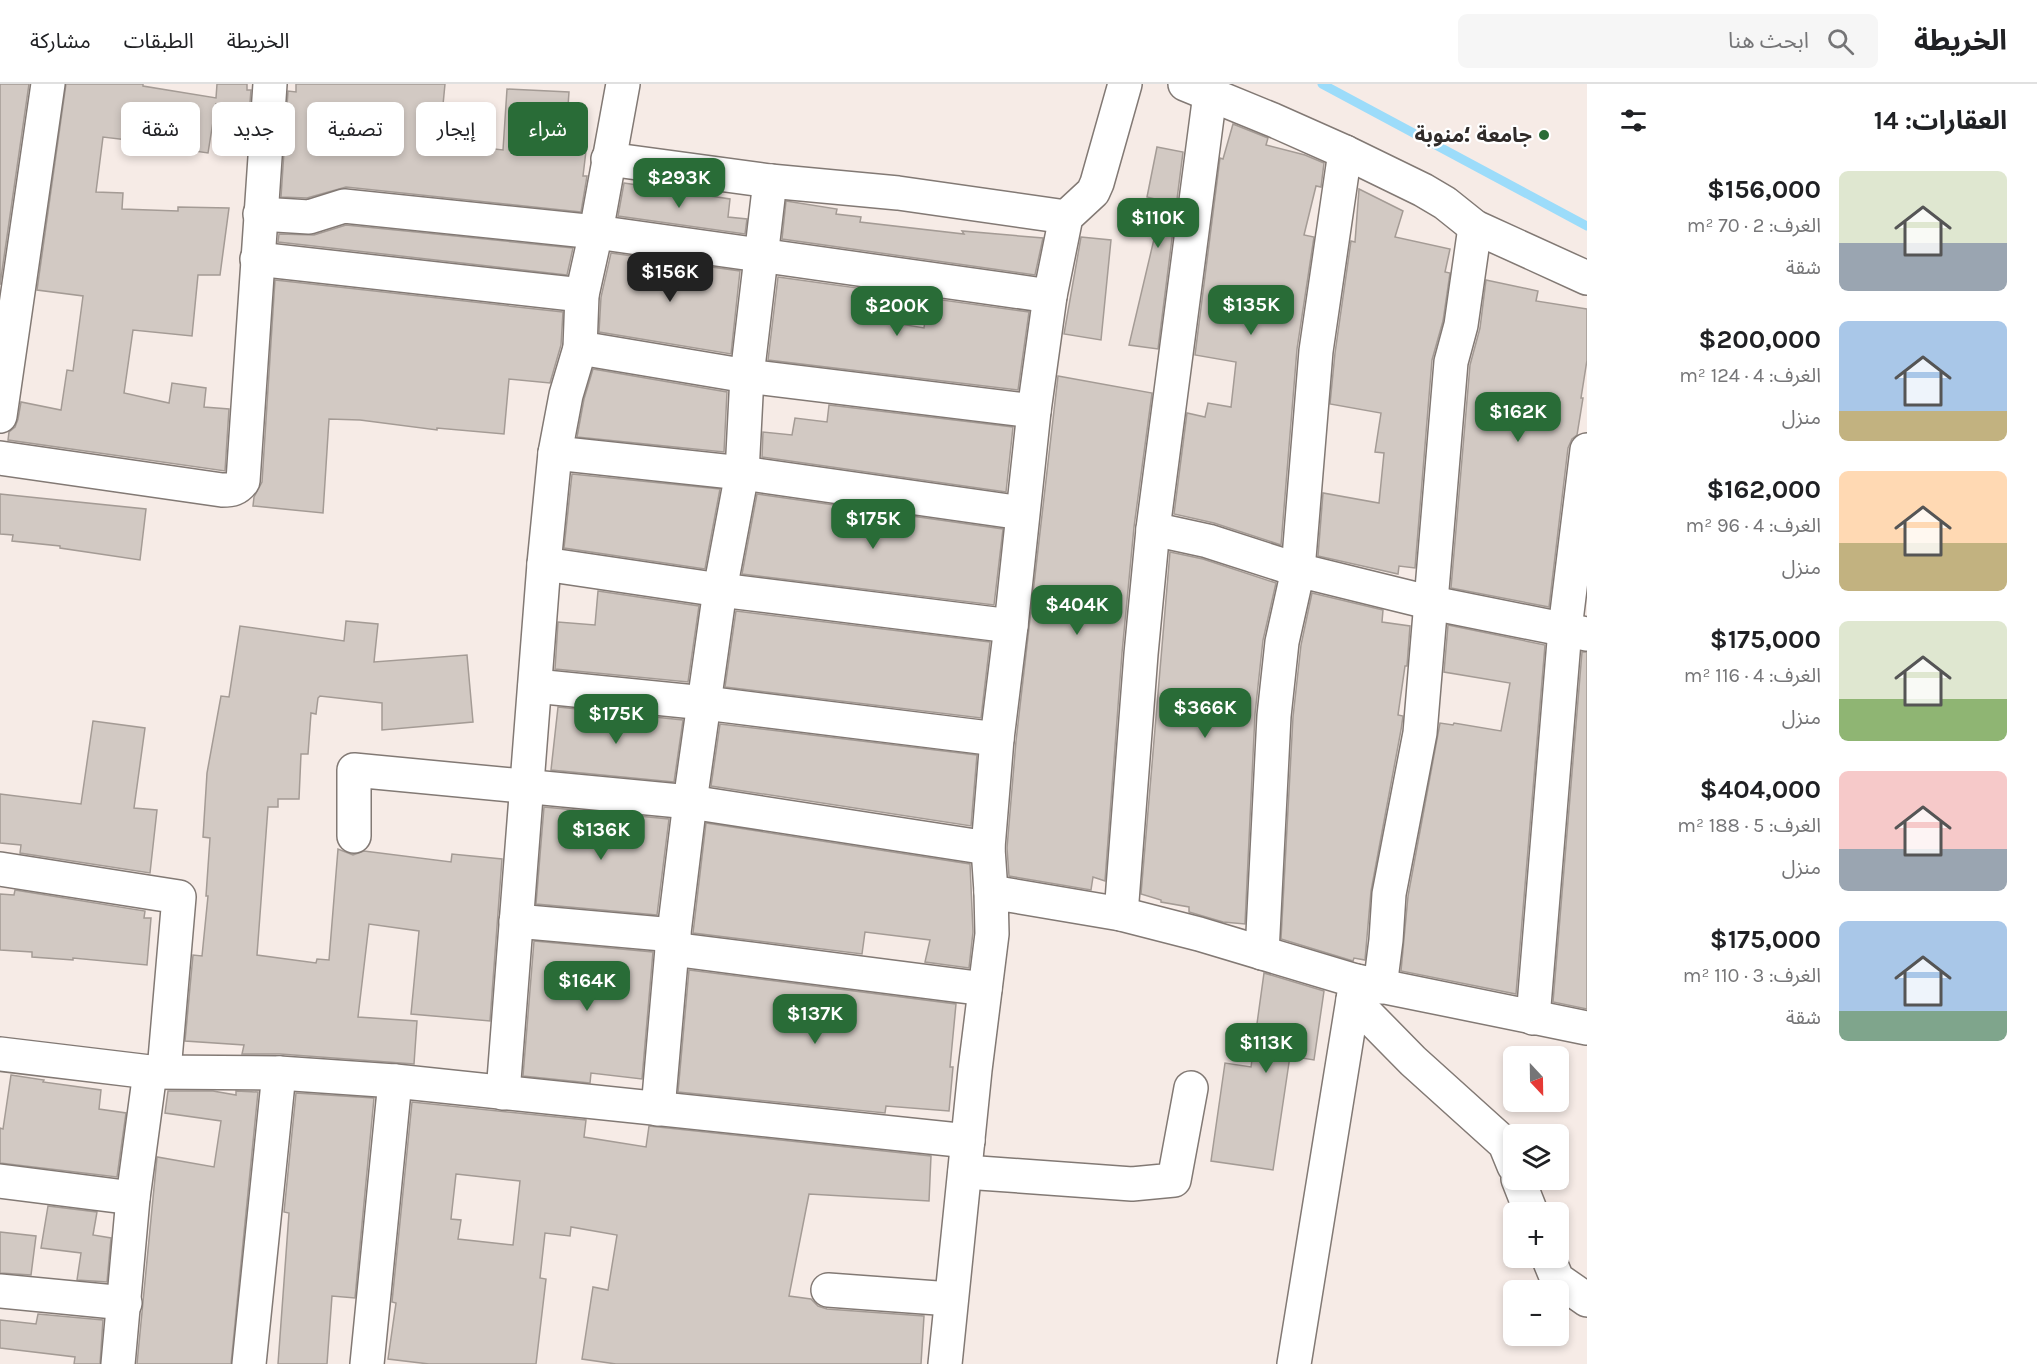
<!DOCTYPE html>
<html lang="ar">
<head>
<meta charset="utf-8">
<style>
  :root { --surface:#fff; --page:#f6f6f6; --text:#202124; --muted:#757577; --line:#e0e0e0; --accent:#296c37 }
  body { margin:0; font-family:Karla,"Noto Sans Arabic",sans-serif; background:var(--page); color:var(--text); direction:rtl; height:100vh; display:flex; flex-direction:column; font-size:22px; white-space:nowrap }
  * { box-sizing:border-box; margin:0 }
  p { font-size:20px; color:var(--muted) }
  .icon { flex:none; width:33px; height:33px; fill:none; stroke:currentColor; stroke-width:2; stroke-linecap:round; stroke-linejoin:round }
  .map { position:relative; flex:1; overflow:hidden; direction:ltr }
  .drawer { display:flex; flex-direction:column; background:var(--surface); width:450px }
  .drawer>* { flex:none }
  .banner { position:absolute; left:18px; top:18px; width:570px; height:54px; direction:rtl; display:flex; gap:12px }
  .needle { width:39px; rotate:158deg }
  .tools { position:absolute; left:1503px; top:962px; display:grid; gap:12px }
  .tools a { display:grid; place-items:center; width:66px; height:66px; border-radius:9px; background:var(--surface); box-shadow:0 3px 9px #0003; font-size:30px }
  .price { position:absolute; translate:-50% -51px; padding:0 14px; border-radius:12px; background:var(--accent); color:#fff; font-size:20px; line-height:39px; filter:drop-shadow(0 2px 3px #0008) }
  .price::after { content:''; position:absolute; left:50%; top:36px; width:18px; height:14px; margin-left:-9px; background:inherit; clip-path:polygon(0 0,100% 0,50% 100%) }
  .price.active { background:#222; color:#fff }
  ul { padding:0; list-style:none }
  li { display:flex; align-items:center; gap:18px; height:150px; padding:0 30px }
  li span { display:grid; place-items:center; flex:none; width:168px; height:120px; border-radius:9px; color:#555 }
  li>.icon { margin-inline-start:auto }
  span .icon { width:72px; height:72px; fill:#fffc; stroke-width:1 }
  li b { font-size:26px }
  h2 { display:flex; justify-content:space-between; align-items:center; height:72px; padding:0 30px; font-size:26px }
  .chip { padding:0 21px; border-radius:9px; background:var(--surface); box-shadow:0 3px 9px #0003; font-size:21px; line-height:54px }
  .chip.active { background:var(--accent); color:#fff }
  header { display:flex; align-items:center; gap:36px; box-sizing:border-box; height:84px; padding:0 30px; background:var(--surface); border-bottom:2px solid var(--line) }
  header strong { font-size:28px }
  nav { display:flex; gap:33px; margin-inline-start:auto; font-size:21px }
  .search { width:420px; height:54px; background:var(--page); display:flex; align-items:center; gap:15px; box-sizing:border-box; padding:0 21px; border-radius:9px; color:var(--muted); font-size:22px }
  main { display:flex; flex:1; min-height:0 }
  .map>svg:first-child { display:block }
  .lines { fill:none; stroke-linecap:round; stroke-linejoin:round }
  .stream { stroke:#9cdcfa; stroke-width:9 }
  .building { fill:#d2c9c3; stroke:#a49b95; stroke-width:1.5; fill-rule:evenodd }
  .minor-casing { stroke:#827974; stroke-width:36 }
  .minor { stroke:#fff; stroke-width:33 }
  .poi-dot { fill:#296c37; stroke:#fff; stroke-width:2 }
  .labels { text-anchor:middle; stroke-width:4.5; stroke-linejoin:round; paint-order:stroke }
  .poi-label { font-size:21px; font-weight:bold; fill:#302c2a; stroke:#fff; text-anchor:end }
</style>
</head>
<body>
<header>
<strong>الخريطة</strong>
<div class="search"><svg class="icon" aria-label="search" viewBox="0 0 24 24"><circle cx="10" cy="10" r="6"/><path d="M15 15l6 6"/></svg>ابحث هنا</div>
<nav><a>الخريطة</a><a>الطبقات</a><a>مشاركة</a></nav>
</header>
<main>
<section class="drawer">
<h2>العقارات: 14<svg class="icon" aria-label="filters" viewBox="0 0 24 24"><path d="M4 7h16M4 17h16"/><circle cx="9" cy="7" r="2"/><circle cx="15" cy="17" r="2"/></svg></h2>
<ul>
<li><span style="background:linear-gradient(#dfe7d0 60%,#9aa5b1 0)"><svg class="icon" aria-label="home" viewBox="0 0 24 24"><path d="M3 11l9-7 9 7M6 9v11h12V9"/></svg></span><div><b>$156,000</b><p>الغرف: 2 · 70 m²</p><p>شقة</p></div></li>
<li><span style="background:linear-gradient(#a9c7e8 75%,#c2b280 0)"><svg class="icon" aria-label="home" viewBox="0 0 24 24"><path d="M3 11l9-7 9 7M6 9v11h12V9"/></svg></span><div><b>$200,000</b><p>الغرف: 4 · 124 m²</p><p>منزل</p></div></li>
<li><span style="background:linear-gradient(#ffd9b3 60%,#c2b280 0)"><svg class="icon" aria-label="home" viewBox="0 0 24 24"><path d="M3 11l9-7 9 7M6 9v11h12V9"/></svg></span><div><b>$162,000</b><p>الغرف: 4 · 96 m²</p><p>منزل</p></div></li>
<li><span style="background:linear-gradient(#dfe7d0 65%,#8fb573 0)"><svg class="icon" aria-label="home" viewBox="0 0 24 24"><path d="M3 11l9-7 9 7M6 9v11h12V9"/></svg></span><div><b>$175,000</b><p>الغرف: 4 · 116 m²</p><p>منزل</p></div></li>
<li><span style="background:linear-gradient(#f6c9c9 65%,#9aa5b1 0)"><svg class="icon" aria-label="home" viewBox="0 0 24 24"><path d="M3 11l9-7 9 7M6 9v11h12V9"/></svg></span><div><b>$404,000</b><p>الغرف: 5 · 188 m²</p><p>منزل</p></div></li>
<li><span style="background:linear-gradient(#a9c7e8 75%,#7fa58c 0)"><svg class="icon" aria-label="home" viewBox="0 0 24 24"><path d="M3 11l9-7 9 7M6 9v11h12V9"/></svg></span><div><b>$175,000</b><p>الغرف: 3 · 110 m²</p><p>شقة</p></div></li>
</ul>
</section>
<div class="map">
<svg width="1587" height="1280" viewBox="0 0 1587 1280">
  <rect width="100%" height="100%" fill="#f6ebe6"/>
  <g class="lines">
    <polyline class="stream" points="1322,0 1587,142"/>
  </g>
  <g class="building">
    <polygon points="0,0 29,0 0,201"/>
    <polygon points="66,0 143,0 143,2 216,14 217,0 247,0 247,6 251,6 249,31 216,29 216,19 208,69 153,61 154,59 103,53 96,108 123,109 122,125 178,127 178,123 229,124 220,191 198,191 192,252 133,246 124,309 169,319 172,299 206,304 204,323 229,325 225,387 8,356 9,348 15,343 18,335 21,318 61,326 67,286 73,287 83,212 37,206"/>
    <polygon points="296,0 445,0 440,52 442,52 442,59 503,66 507,5 569,8 565,64 586,67 583,92 587,92 581,128 346,103 307,114 281,113 288,7 296,8"/>
    <polygon points="1233,40 1268,54 1266,61 1305,71 1324,79 1321,103 1316,102 1304,151 1314,153 1297,265 1281,461 1214,439 1174,430 1187,329 1205,333 1208,319 1231,323 1236,278 1195,271 1220,74 1223,75"/>
    <polygon points="1157,63 1183,68 1158,265 1129,261 1163,117 1147,113"/>
    <polygon points="624,99 730,115 728,133 747,135 745,150 618,132"/>
    <polygon points="1359,105 1403,127 1395,153 1450,165 1445,188 1450,189 1443,237 1432,276 1415,484 1399,482 1398,490 1318,472 1323,409 1379,419 1384,369 1375,368 1381,329 1330,320 1335,269 1351,157 1355,158"/>
    <polygon points="786,117 837,125 836,130 861,133 860,138 964,150 962,147 1043,154 1035,191 782,155"/>
    <polygon points="346,141 573,164 567,191 278,158 279,150 314,151"/>
    <polygon points="1081,153 1111,156 1101,256 1064,250"/>
    <polygon points="611,169 740,187 731,270 599,248 601,213"/>
    <polygon points="778,193 872,206 864,234 924,244 928,214 1029,228 1018,306 768,276"/>
    <polygon points="275,196 563,228 561,261 550,299 509,295 504,350 437,344 437,346 360,336 329,335 323,429 253,422 254,413 262,398"/>
    <polygon points="1486,196 1538,207 1536,217 1587,225 1587,276 1581,314 1583,314 1577,351 1572,355 1568,364 1549,523 1451,504 1470,281 1480,244"/>
    <polygon points="593,285 727,308 724,368 577,353 584,315"/>
    <polygon points="1058,292 1152,309 1134,443 1122,569 1105,797 1093,793 1091,806 1009,792 1007,764 1016,657"/>
    <polygon points="829,321 1013,343 1006,408 762,373 763,348 792,351 795,334 827,338"/>
    <polygon points="572,390 720,405 705,485 564,464"/>
    <polygon points="0,410 146,425 140,476 60,464 60,462 12,457 13,451 0,450"/>
    <polygon points="757,410 1003,445 994,521 742,490"/>
    <polygon points="1170,468 1203,475 1276,499 1263,556 1255,630 1245,840 1223,838 1189,828 1189,823 1161,818 1161,816 1141,810"/>
    <polygon points="598,507 699,522 688,598 555,585 558,538 595,541"/>
    <polygon points="1312,509 1383,526 1382,538 1410,542 1407,582 1405,582 1398,631 1403,632 1401,646 1371,807 1365,876 1354,874 1353,877 1281,855 1293,633 1301,561"/>
    <polygon points="736,527 990,558 981,634 725,603"/>
    <polygon points="346,537 378,540 374,578 467,571 473,638 382,646 382,619 320,612 318,614 316,630 311,629 308,670 301,670 299,715 278,715 278,723 268,723 257,871 316,879 317,875 329,876 338,765 353,771 364,767 451,778 452,770 502,775 490,937 411,930 419,847 369,840 358,933 417,937 414,980 280,970 242,970 244,961 185,957 193,871 202,872 208,812 206,812 210,754 203,753 207,689 221,612 229,613 240,542 344,557"/>
    <polygon points="1448,541 1545,561 1516,910 1401,887 1408,812 1440,639 1453,641 1454,639 1501,647 1510,599 1444,588"/>
    <polygon points="1582,568 1587,568 1587,925 1553,918"/>
    <polygon points="558,623 683,636 674,698 551,686"/>
    <polygon points="93,637 145,644 134,724 157,726 150,789 20,769 21,761 0,759 0,710 81,720"/>
    <polygon points="720,640 977,671 971,742 711,702"/>
    <polygon points="544,723 669,735 657,831 536,820"/>
    <polygon points="706,739 970,780 973,848 969,884 925,878 930,856 865,848 862,870 693,849"/>
    <polygon points="15,806 145,827 144,834 151,834 147,881 73,874 73,876 32,873 32,868 0,866 0,810 14,811"/>
    <polygon points="534,857 653,868 642,995 591,989 590,999 523,992"/>
    <polygon points="689,886 956,920 950,983 953,983 949,1027 886,1022 885,1029 678,1008"/>
    <polygon points="1264,889 1324,907 1314,976 1290,972 1273,1086 1211,1077 1225,979 1251,983"/>
    <polygon points="11,991 44,996 43,998 101,1006 99,1025 126,1029 117,1093 0,1079 0,1044 3,1045"/>
    <polygon points="168,1007 213,1007 236,1011 236,1007 258,1008 231,1280 137,1280 157,1073 214,1083 221,1037 165,1029"/>
    <polygon points="296,1009 374,1014 355,1214 332,1212 327,1280 278,1280 289,1129 284,1128"/>
    <path d="M 412,1018 L 586,1036 L 584,1053 L 646,1063 L 649,1042 L 931,1072 L 929,1117 L 809,1110 L 789,1212 L 811,1215 L 818,1222 L 827,1225 L 924,1232 L 921,1280 L 616,1280 L 582,1275 L 593,1203 L 608,1206 L 617,1151 L 571,1143 L 570,1152 L 545,1149 L 540,1194 L 546,1195 L 536,1280 L 429,1280 L 388,1275 L 396,1219 L 392,1218 ZM 456,1090 L 520,1097 L 513,1161 L 458,1155 L 461,1136 L 451,1135 Z"/>
    <polygon points="48,1122 97,1128 93,1151 111,1154 107,1198 77,1196 81,1169 41,1164"/>
    <polygon points="0,1148 36,1152 31,1191 0,1189"/>
    <polygon points="38,1230 103,1236 100,1280 74,1280 75,1273 0,1264 0,1236 36,1240"/>
  </g>
  <g class="lines">
    <g class="minor-casing">
      <g id="minor">
        <polyline points="1185,0 1273,36 1345,68 1423,106 1445,119 1475,143 1587,194"/>
        <polyline points="608,75 770,97 898,109 1066,133"/>
        <polyline points="260,130 309,133 344,122 596,148 1050,212"/>
        <polyline points="257,175 582,211"/>
        <polyline points="580,264 747,292 1034,327"/>
        <polyline points="0,332 48,0"/>
        <polyline points="555,369 742,389 1022,429"/>
        <path d="M 0,374 L 222,406 C 232,406 237,405 243,397 L 270,0"/>
        <polyline points="1153,445 1208,457 1298,486 1316,267 1345,68"/>
        <polyline points="544,480 720,506 1011,542"/>
        <polyline points="535,602 705,619 997,655"/>
        <polyline points="354,752 354,686 690,718 988,764"/>
        <polyline points="0,785 179,813 164,987"/>
        <polyline points="991,808 988,764 997,655 1011,542 1034,327 1050,212 1066,133 1093,108 1097,99 1125,0"/>
        <polyline points="1121,830 1141,570 1153,445 1210,10"/>
        <polyline points="516,837 674,851"/>
        <polyline points="672,865 985,905"/>
        <polyline points="1262,869 1274,632 1282,558 1298,486 1432,519 1587,550"/>
        <polyline points="1380,903 1386,856 1389,810 1420,649 1451,278 1461,241 1475,143"/>
        <polyline points="1353,916 1413,977 1505,1060 1514,1082"/>
        <polyline points="1533,934 1565,545 1587,366"/>
        <polyline points="0,970 150,988 279,989 395,997 968,1057"/>
        <polyline points="503,1009 544,480 555,369 566,311 580,264 582,211 596,148 623,0"/>
        <polyline points="658,1025 672,865 690,718 720,506 742,389 747,292 770,97"/>
        <polyline points="965,1088 1132,1100 1174,1096 1191,1004"/>
        <polyline points="1518,1095 1531,1128"/>
        <polyline points="0,1097 133,1114"/>
        <polyline points="1548,1173 1557,1195 1587,1216"/>
        <polyline points="828,1206 951,1215"/>
        <polyline points="0,1207 125,1219"/>
        <polyline points="118,1280 133,1114 150,988"/>
        <polyline points="249,1280 279,989"/>
        <polyline points="367,1280 395,997"/>
        <polyline points="945,1280 975,986 992,850 991,808 1121,830 1199,850 1356,897 1587,944"/>
        <polyline points="1294,1280 1356,897"/>
      </g>
    </g>
    <use href="#minor" class="minor"/>
  </g>
  <circle class="poi-dot" cx="1544" cy="51" r="6"/>
  <g class="labels">
    <g class="poi-label">
      <text x="1532" y="58">جامعة ؛منوبة</text>
    </g>
  </g>
</svg>
<div class="tools">
<a><svg class="needle" viewBox="-14 -14 28 28"><path d="M0-13l5 13h-10z" fill="#e53935"/><path d="M0 13l5-13h-10z" fill="#757577"/></svg></a>
<a><svg class="icon" aria-label="layers" viewBox="0 0 24 24"><path d="M12 4l9 5-9 5-9-5zM3 14l9 5 9-5"/></svg></a>
<a>+</a>
<a>−</a>
</div>
<b class="price" style="left:679px;top:125px">$293K</b>
<b class="price" style="left:1158px;top:165px">$110K</b>
<b class="price active" style="left:670px;top:219px">$156K</b>
<b class="price" style="left:1251px;top:252px">$135K</b>
<b class="price" style="left:897px;top:253px">$200K</b>
<b class="price" style="left:1518px;top:359px">$162K</b>
<b class="price" style="left:873px;top:466px">$175K</b>
<b class="price" style="left:1077px;top:552px">$404K</b>
<b class="price" style="left:1205px;top:655px">$366K</b>
<b class="price" style="left:616px;top:661px">$175K</b>
<b class="price" style="left:601px;top:777px">$136K</b>
<b class="price" style="left:587px;top:928px">$164K</b>
<b class="price" style="left:815px;top:961px">$137K</b>
<b class="price" style="left:1266px;top:990px">$113K</b>
<div class="banner">
<a class="chip active">شراء</a>
<a class="chip">إيجار</a>
<a class="chip">تصفية</a>
<a class="chip">جديد</a>
<a class="chip">شقة</a>
</div>
</div>
</main>
</body>
</html>
